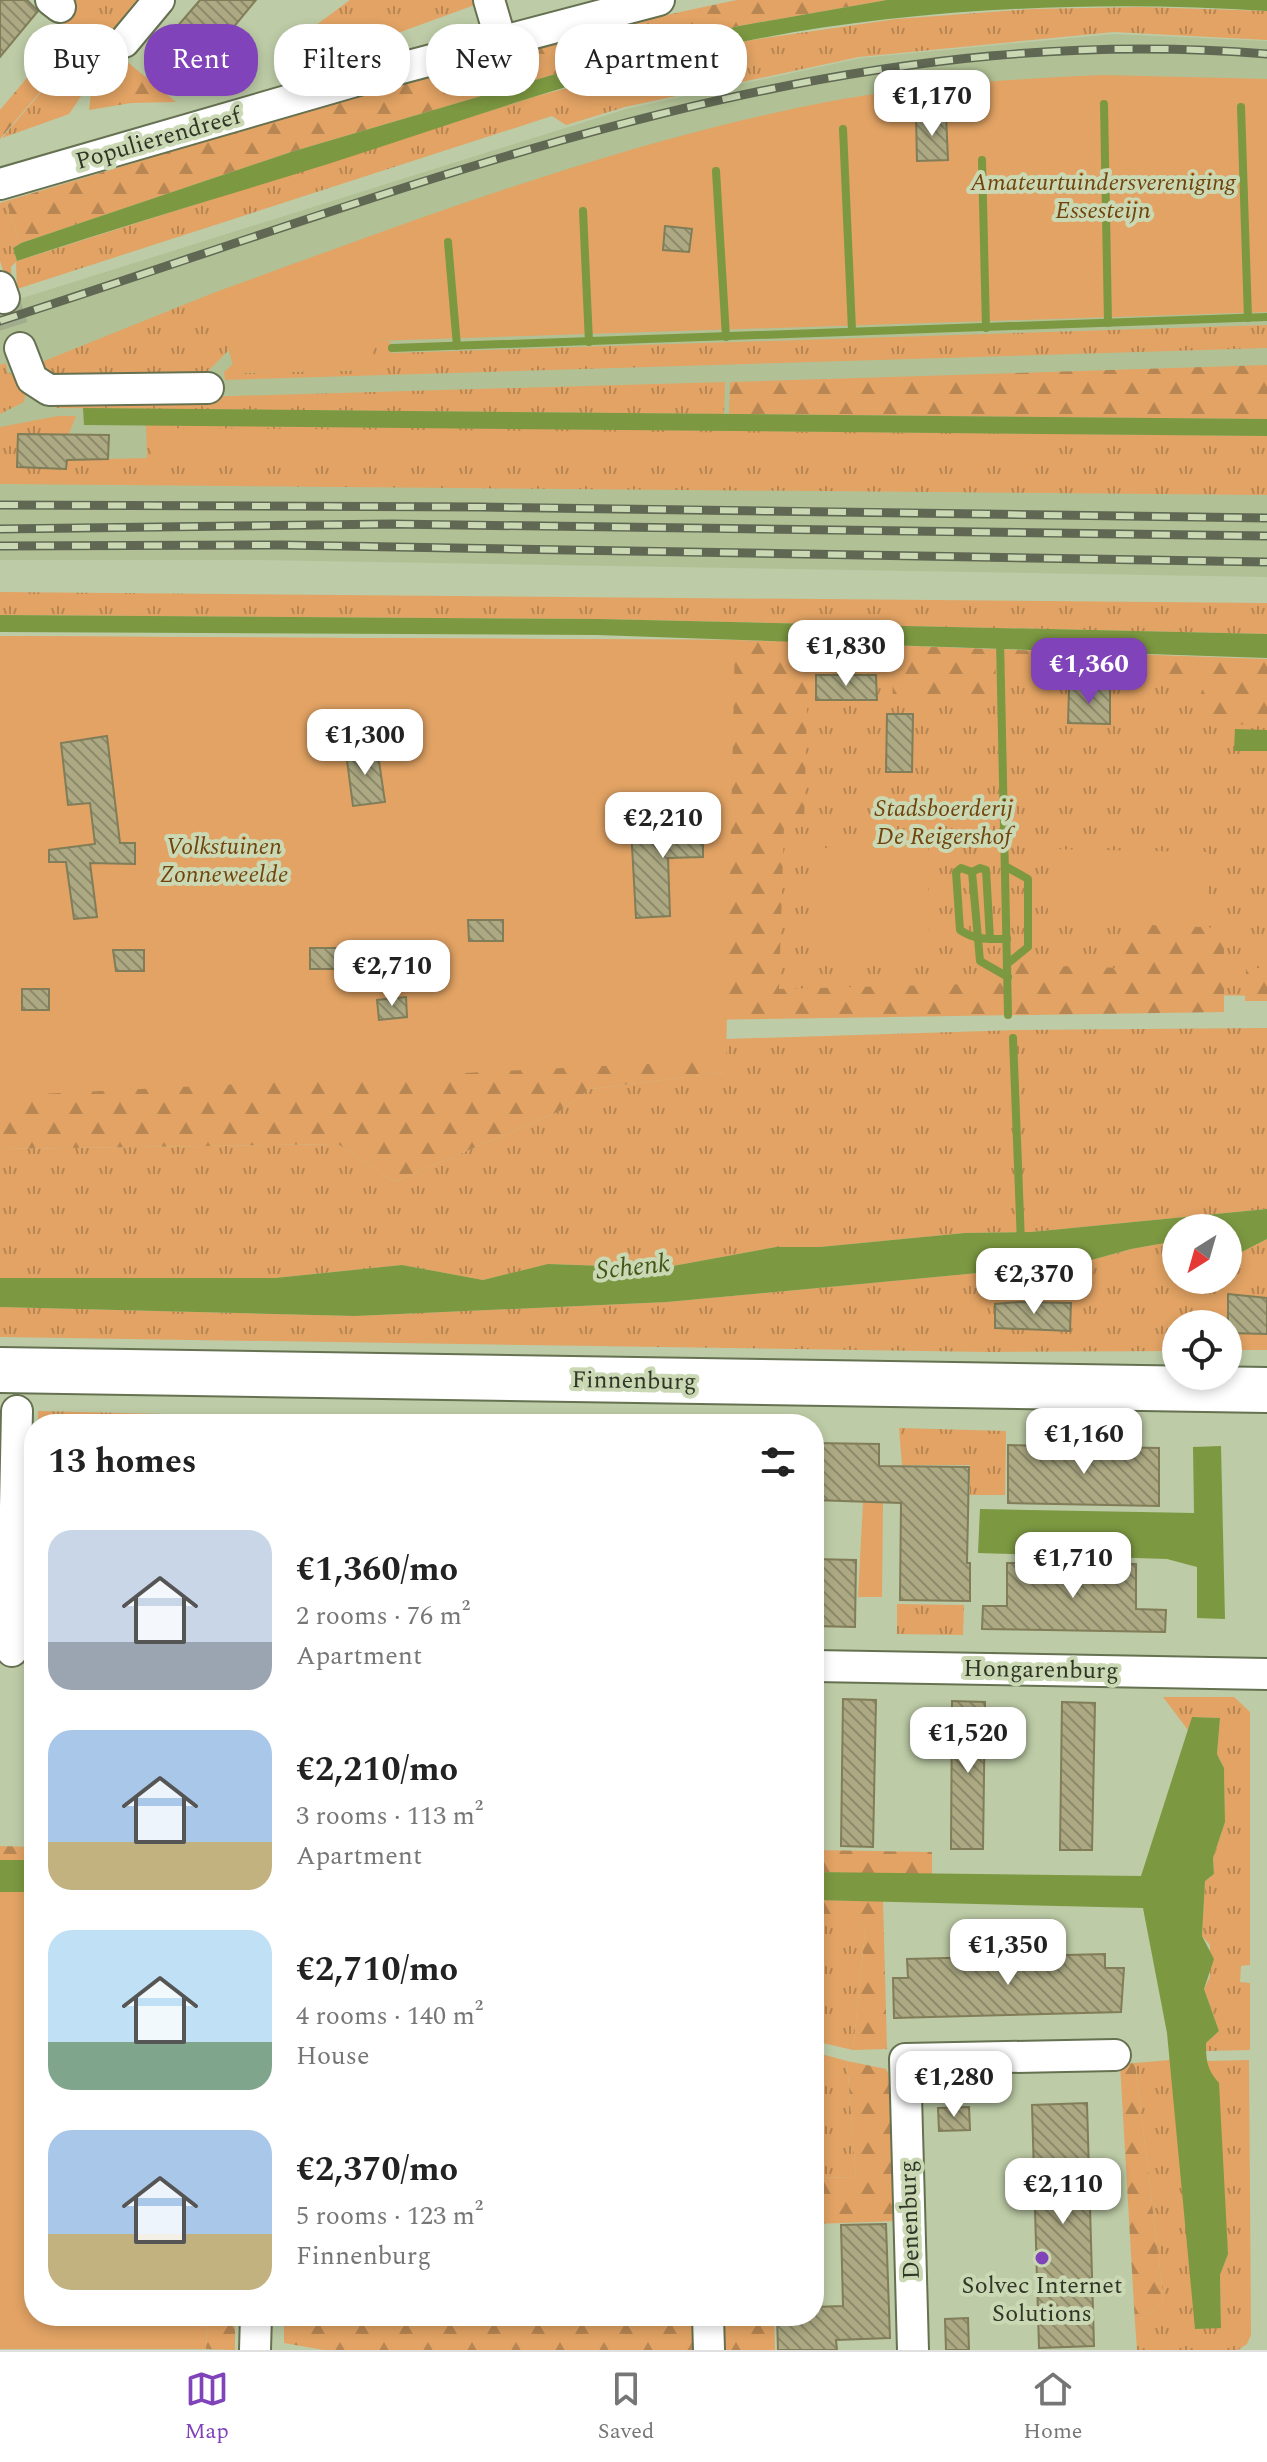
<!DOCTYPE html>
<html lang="en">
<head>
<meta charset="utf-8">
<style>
  :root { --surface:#fff; --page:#f2f2f2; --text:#222; --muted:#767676; --line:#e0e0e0; --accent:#8043b9 }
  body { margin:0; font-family:Spectral,serif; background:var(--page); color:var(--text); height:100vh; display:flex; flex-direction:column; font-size:30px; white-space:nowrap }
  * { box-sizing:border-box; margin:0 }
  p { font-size:26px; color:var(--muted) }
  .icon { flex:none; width:44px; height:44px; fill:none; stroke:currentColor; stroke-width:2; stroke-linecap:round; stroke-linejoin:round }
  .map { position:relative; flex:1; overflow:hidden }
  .sheet { position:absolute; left:24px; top:1414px; width:800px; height:912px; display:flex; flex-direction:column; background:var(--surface); border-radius:32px; box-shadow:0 4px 12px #0003 }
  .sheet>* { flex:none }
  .guide { position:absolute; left:24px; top:24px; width:800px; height:72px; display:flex; gap:16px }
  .needle { width:52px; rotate:217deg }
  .tools { position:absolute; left:1162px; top:1214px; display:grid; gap:16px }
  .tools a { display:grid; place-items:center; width:80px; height:80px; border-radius:50%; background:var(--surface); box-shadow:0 4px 12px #0003; font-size:40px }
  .price { position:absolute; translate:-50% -68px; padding:0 18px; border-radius:16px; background:#fff; color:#222; font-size:26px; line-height:52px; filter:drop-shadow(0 2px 4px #0008) }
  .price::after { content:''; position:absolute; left:50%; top:48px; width:24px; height:18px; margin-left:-12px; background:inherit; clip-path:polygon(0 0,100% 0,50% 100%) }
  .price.selected { background:var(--accent); color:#fff }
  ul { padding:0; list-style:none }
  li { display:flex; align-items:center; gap:24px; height:200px; padding:0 24px }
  li span { display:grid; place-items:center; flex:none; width:224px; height:160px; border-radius:24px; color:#555 }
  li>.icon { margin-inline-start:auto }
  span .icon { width:96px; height:96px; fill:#fffc; stroke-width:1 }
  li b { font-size:34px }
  h2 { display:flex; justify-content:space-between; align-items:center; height:96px; padding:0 24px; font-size:34px }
  .tag { padding:0 28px; border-radius:32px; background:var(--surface); box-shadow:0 4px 12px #0003; font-size:28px; line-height:72px }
  .tag.selected { background:var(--accent); color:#fff }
  .tabs { display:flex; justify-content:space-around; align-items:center; height:112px; border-top:2px solid var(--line); background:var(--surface); font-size:22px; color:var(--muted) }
  .tabs a { display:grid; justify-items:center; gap:4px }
  .tabs .selected { color:var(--accent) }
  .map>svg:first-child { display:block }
  .built { fill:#b1c195 }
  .grass { fill:url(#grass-tufts) }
  .forest { fill:url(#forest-firs) }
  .garden { fill:#e2a364 }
  .water { fill:#7c9841 }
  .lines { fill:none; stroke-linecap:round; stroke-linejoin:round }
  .stream { stroke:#7c9841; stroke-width:8 }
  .building { fill:url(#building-back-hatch); stroke:#807d58; stroke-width:2 }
  .street-tunnel { stroke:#a1ad8d; stroke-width:30; stroke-dasharray:30 15; stroke-linecap:butt }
  .street-casing { stroke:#657150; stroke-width:34 }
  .secondary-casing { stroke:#657150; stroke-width:48 }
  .street { stroke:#fff; stroke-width:30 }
  .secondary { stroke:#fff; stroke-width:44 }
  .rail-casing { stroke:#606853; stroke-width:9 }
  .rail { stroke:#cad8b3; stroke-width:6; stroke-dasharray:18; stroke-linecap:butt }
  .poi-dot { fill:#8043b9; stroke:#cad8b3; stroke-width:3 }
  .labels { text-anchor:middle; stroke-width:8; stroke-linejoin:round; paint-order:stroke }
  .street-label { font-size:24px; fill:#303527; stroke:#cad8b3 }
  .park-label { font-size:24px; font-style:italic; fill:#71440e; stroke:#cad8b3 }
  .poi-label { font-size:24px; fill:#303527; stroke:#cad8b3 }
  .water-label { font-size:26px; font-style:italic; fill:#435517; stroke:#cad8b3 }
</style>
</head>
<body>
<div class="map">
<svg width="1267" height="2350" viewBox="0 0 1267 2350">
  <defs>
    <pattern id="grass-tufts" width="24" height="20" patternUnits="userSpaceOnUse" patternTransform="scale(2)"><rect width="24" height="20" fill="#e2a364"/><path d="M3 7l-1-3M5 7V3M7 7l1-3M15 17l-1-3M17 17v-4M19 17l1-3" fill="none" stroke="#b88652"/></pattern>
    <pattern id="forest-firs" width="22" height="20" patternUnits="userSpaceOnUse" patternTransform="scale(2)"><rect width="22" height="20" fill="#e2a364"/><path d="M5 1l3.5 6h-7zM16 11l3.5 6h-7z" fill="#b88652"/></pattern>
    <pattern id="building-back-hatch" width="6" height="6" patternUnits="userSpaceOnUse" patternTransform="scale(2)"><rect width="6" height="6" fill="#aca983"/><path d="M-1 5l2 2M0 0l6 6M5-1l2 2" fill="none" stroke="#8c8a6b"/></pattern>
  </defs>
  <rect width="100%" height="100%" fill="#bdcba6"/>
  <polygon class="built" points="1114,34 1267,41 1267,577 258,560 0,560 0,305 626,109 861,58"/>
  <g class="grass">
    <polygon points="67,0 146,0 69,114 2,138 86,39 61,22 74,5"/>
    <polygon points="350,0 478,0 480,3 395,34 299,54 289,45"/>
    <polygon points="1142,7 1267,11 1267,40 1114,32 859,57 625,107 566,125 552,116 17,289 16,262 11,267 12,298 0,261 0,203 6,201 21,243 13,248 17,261 537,96 745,41 896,19 1032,9"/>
    <polygon points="213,293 229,350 205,374 54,382 34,365"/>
    <polygon points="1267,325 1267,348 225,380 224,372 233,364 236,373 372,370 372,341 390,341 391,353"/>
    <polygon points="6,363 7,372 21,378 26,390 24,402 0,414 0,365"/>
    <polygon points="725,382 724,414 56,408 56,401"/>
    <polygon points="58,416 76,416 68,436 19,434 18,467 66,469 67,460 147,458 146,425 1267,436 1267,495 0,484 0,427"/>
    <polygon points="0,592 1267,603 1267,634 599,619 0,615"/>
    <polygon points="776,641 1267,660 1267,996 1065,993 762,1005"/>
    <polygon points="1267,1028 1267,1209 1031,1232 965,1233 820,1247 776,1247 662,1268 549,1264 483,1280 402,1265 275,1278 0,1278 0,1149 338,1144 394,1182 560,1111 590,1089 725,1072 726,1039 1018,1030"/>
    <polygon points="1267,1239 1267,1350 1228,1350 1228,1324 1176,1324 1176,1351 988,1352 0,1337 0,1307 355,1316 667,1302 978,1273 1020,1280 1131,1249 1176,1241 1176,1280 1228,1280 1228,1259"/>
    <polygon points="38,1411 166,1414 166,1424 38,1424"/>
    <polygon points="337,1416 446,1419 446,1424 337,1424"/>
    <polygon points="899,1428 1006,1431 1005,1495 970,1495 970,1465 902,1465"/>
    <polygon points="897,1604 964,1605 963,1635 897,1634"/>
    <polygon points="1163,1697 1234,1697 1250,1712 1250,1965 1241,1966 1240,1982 1250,1983 1250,2050 1206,2051 1206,2043 1219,2031 1204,1989 1210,1977 1210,1945 1202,1936 1205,1881 1214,1874 1213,1858 1225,1822 1224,1768 1217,1754 1220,1718 1192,1717 1188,1730"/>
    <polygon points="814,1922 857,1922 865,1931 853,2050 814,2041"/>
    <polygon points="814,2052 847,2061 856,2178 814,2177"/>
    <polygon points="1170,2060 1196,2329 1221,2327 1220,2275 1228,2254 1207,2061 1249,2060 1251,2335 1247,2344 1238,2350 1137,2350 1135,2323 1162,2303 1163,2294 1135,2063"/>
    <path d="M 341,2316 L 470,2316 C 446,2322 359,2330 341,2316 Z"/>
  </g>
  <g class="forest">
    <path d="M 737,0 L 887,0 L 739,26 L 637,50 L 291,152 L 21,243 L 6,201 C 248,130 490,50 737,0 Z"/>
    <polygon points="68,29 86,38 0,139 0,110"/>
    <polygon points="126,45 132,51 125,60 176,102 131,103 89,110 91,94"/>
    <polygon points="1267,365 1267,419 729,414 730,382"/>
    <polygon points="0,636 735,640 1267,659 1267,724 1212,725 1199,715 1199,700 1205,680 996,664 994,702 893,702 892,669 808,669 804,827 784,825 779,989 1009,983 1012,966 1026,958 1046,966 1124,968 1128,924 1224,928 1224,1012 696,1020"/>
    <polygon points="1246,968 1267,968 1267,1001 1245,1001"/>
    <polygon points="726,1039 726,1072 590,1089 560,1111 394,1182 338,1144 0,1149 0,1073"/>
    <polygon points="0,1846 34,1847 34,1860 0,1860"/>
    <polygon points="814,1850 932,1852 932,1875 814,1872"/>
    <polygon points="814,1900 883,1901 887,2049 853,2050 865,1931 857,1922 814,1922"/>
    <polygon points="847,2061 886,2069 892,2081 896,2221 814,2224 814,2177 856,2178"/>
    <polygon points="1135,2063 1163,2294 1162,2303 1135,2323 1120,2064"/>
    <polygon points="207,2316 235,2316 235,2350 206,2349"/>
    <polygon points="284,2316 340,2316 364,2322 435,2323 470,2316 664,2316 696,2324 697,2350 324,2350 284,2343"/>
    <polygon points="731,2316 774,2316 775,2350 719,2350 720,2329"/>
  </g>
  <g class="garden">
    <path d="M 1102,75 L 1267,79 L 1267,312 L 373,341 L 372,370 L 235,373 L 213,293 C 418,219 628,138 843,99 C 928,84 1017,79 1102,75 Z"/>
    <polygon points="152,428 1035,435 1035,465 153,458"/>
    <polygon points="0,636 735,640 726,1060 0,1096"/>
    <polygon points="928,847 929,957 816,958 816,848"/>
    <polygon points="1049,849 1208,852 1207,919 1048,916"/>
    <polygon points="863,1502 883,1503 882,1597 858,1597"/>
    <polygon points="0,1892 34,1892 34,2316 207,2316 206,2349 0,2349"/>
  </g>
  <g class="water">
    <path d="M 887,0 L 1267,0 L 1267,11 C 1099,0 911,8 746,41 C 604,69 468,119 331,163 C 226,196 121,226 17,261 L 13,248 L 21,243 L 291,152 L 637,50 L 739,26 Z"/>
    <polygon points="83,408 1267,419 1267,436 84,425"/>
    <polygon points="0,615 599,619 1267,634 1267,658 597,635 0,632"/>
    <polygon points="1235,729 1267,730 1267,751 1234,751"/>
    <polygon points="1267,1209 1267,1239 1228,1259 1228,1228 1176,1228 1176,1241 1131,1249 1020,1280 978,1273 667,1302 355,1316 0,1307 0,1278 275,1278 402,1265 483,1280 548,1264 662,1268 776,1247 820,1247 965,1233 1031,1232"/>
    <polygon points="1221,1446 1225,1619 1197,1618 1197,1567 1167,1559 978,1553 980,1509 1194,1513 1193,1447"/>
    <path d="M 1192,1717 L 1220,1718 L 1217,1754 L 1224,1768 L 1225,1822 L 1213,1858 L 1214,1874 L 1205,1881 L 1202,1936 L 1214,1959 L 1204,1989 L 1219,2031 L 1206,2043 C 1206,2061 1207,2069 1219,2083 L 1228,2254 L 1220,2275 L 1221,2328 L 1195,2329 L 1167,2033 L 1143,1908 L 814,1900 L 814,1872 L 1141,1876 Z"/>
    <rect x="0" y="1860" width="34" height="32"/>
  </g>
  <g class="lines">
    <g class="stream">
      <polyline points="1104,104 1108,323"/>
      <polyline points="1241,107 1248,318"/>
      <polyline points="843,129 852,330"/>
      <polyline points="982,160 986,328"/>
      <polyline points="716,171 726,337"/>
      <polyline points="583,211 589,342"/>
      <polyline points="448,242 457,346"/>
      <polyline points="392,348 1267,317"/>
      <polyline points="1000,640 1008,1015"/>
      <polyline points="1005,866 1028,879 1028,947 1007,964"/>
      <polyline points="972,872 980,868 986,870 990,939"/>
      <path d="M 1007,939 C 990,939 974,940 960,930 L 956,872 L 961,868 L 972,872 L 980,961 L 1008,977"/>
      <polyline points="1013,1038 1021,1243"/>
    </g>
  </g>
  <g class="building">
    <polygon points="0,0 27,0 38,11 0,57"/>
    <polygon points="200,0 256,0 189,81 159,57 168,46 163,43"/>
    <polygon points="946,115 948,160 917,161 916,116"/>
    <polygon points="665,226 692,229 689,252 663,250"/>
    <polygon points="18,434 109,435 108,459 67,460 66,469 17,467"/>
    <polygon points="816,675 876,675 877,700 816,700"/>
    <polygon points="1069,689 1110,689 1110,724 1068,723"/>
    <polygon points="887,714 913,714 912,772 886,772"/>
    <polygon points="107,736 120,843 135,843 135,864 90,863 97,917 74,919 66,862 49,862 49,850 95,844 90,803 68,805 61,743"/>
    <polygon points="377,748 385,802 353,806 346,753"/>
    <polygon points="708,809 710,833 703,833 703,857 668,858 670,916 636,918 631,828 686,825 685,811"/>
    <polygon points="468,920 503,920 503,941 469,941"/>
    <polygon points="310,948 337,948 336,969 310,969"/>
    <polygon points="113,950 144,950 144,971 116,971"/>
    <rect x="22" y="989" width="27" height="21"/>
    <polygon points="406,997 407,1017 379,1020 377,1000"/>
    <polygon points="1228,1294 1267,1298 1267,1334 1228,1333"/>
    <polygon points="1019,1302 1071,1303 1070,1331 995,1328 995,1304"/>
    <polygon points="814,1443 879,1444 879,1466 969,1467 967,1563 970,1563 970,1601 900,1600 901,1503 814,1500"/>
    <polygon points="1008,1445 1159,1448 1159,1506 1008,1503"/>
    <polygon points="814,1559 856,1560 855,1627 814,1626"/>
    <polygon points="1007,1563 1136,1564 1136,1609 1166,1610 1165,1632 982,1629 983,1606 1007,1606"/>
    <polygon points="843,1699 876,1700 873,1847 841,1846"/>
    <polygon points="952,1701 985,1702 983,1849 951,1849"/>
    <polygon points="1062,1702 1095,1703 1092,1850 1060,1850"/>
    <polygon points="1105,1954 1105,1968 1124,1968 1121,2012 894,2018 893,1978 908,1978 907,1959"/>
    <polygon points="1087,2103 1094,2346 1039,2348 1032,2105"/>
    <polygon points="969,2107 970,2130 939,2131 938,2108"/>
    <polygon points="886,2224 890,2338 836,2340 837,2350 778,2350 777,2316 814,2316 814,2307 843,2306 841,2225"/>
    <polygon points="968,2318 969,2350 946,2350 945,2319"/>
  </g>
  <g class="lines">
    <polyline class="street-tunnel" points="4,298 20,348"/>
    <g class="street-casing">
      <g id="street">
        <polyline points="51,0 60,7"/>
        <polyline points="489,0 501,41"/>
        <polyline points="124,42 159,0"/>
        <polyline points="0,184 390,71 659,0"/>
        <polyline points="0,287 4,298"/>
        <polyline points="20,348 32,379 49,390 208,388"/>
        <polyline points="12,1651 17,1411"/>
        <polyline points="814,1666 1267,1674"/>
        <polyline points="708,2316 709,2350"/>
        <polyline points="255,2350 256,2316"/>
        <polyline points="913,2350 905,2059 1115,2055"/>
      </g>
    </g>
    <g class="secondary-casing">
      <polyline id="secondary" points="0,1370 1267,1390"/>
    </g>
    <use href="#street" class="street"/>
    <use href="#secondary" class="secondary"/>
    <g class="rail-casing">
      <g id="rail">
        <path d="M 0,321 C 415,188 822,17 1267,54"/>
        <polyline points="0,505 481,507 1267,518"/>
        <polyline points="0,529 391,524 1267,536"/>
        <polyline points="0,546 283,545 1267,562"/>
      </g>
    </g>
    <use href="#rail" class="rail"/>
  </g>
  <circle class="poi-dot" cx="1042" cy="2258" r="8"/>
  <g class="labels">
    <g class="street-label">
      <text transform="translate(158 138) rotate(-16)" y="8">Populierendreef</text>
      <text transform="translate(634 1380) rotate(1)" y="8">Finnenburg</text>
      <text transform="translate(1041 1669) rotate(1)" y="8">Hongarenburg</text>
      <text transform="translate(909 2220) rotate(-92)" y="8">Denenburg</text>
    </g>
    <g class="park-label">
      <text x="1103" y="190">Amateurtuindersvereniging<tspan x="1103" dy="28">Essesteijn</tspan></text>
      <text x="944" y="816">Stadsboerderij<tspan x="944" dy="28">De Reigershof</tspan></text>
      <text x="224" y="854">Volkstuinen<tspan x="224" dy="28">Zonneweelde</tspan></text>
    </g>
    <g class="poi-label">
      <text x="1042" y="2293">Solvec Internet<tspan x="1042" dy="28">Solutions</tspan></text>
    </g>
    <g class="water-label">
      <text transform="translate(633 1266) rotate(-6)" y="9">Schenk</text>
    </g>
  </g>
</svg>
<div class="tools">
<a><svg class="needle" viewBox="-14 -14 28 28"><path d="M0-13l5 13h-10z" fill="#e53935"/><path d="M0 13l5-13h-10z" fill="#767676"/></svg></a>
<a><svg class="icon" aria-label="locate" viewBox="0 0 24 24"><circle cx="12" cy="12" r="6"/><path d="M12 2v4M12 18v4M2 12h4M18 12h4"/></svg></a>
</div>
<b class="price" style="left:932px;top:138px">€1,170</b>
<b class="price" style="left:846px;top:688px">€1,830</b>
<b class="price selected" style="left:1089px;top:706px">€1,360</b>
<b class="price" style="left:365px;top:777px">€1,300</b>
<b class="price" style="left:663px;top:860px">€2,210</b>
<b class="price" style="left:392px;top:1008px">€2,710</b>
<b class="price" style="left:1034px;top:1316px">€2,370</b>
<b class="price" style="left:1084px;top:1476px">€1,160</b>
<b class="price" style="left:1073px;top:1600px">€1,710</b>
<b class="price" style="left:968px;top:1775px">€1,520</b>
<b class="price" style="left:1008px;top:1987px">€1,350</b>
<b class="price" style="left:954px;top:2119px">€1,280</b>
<b class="price" style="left:1063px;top:2226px">€2,110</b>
<div class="guide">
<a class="tag">Buy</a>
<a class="tag selected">Rent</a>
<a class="tag">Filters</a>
<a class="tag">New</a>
<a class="tag">Apartment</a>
</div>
<section class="sheet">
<h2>13 homes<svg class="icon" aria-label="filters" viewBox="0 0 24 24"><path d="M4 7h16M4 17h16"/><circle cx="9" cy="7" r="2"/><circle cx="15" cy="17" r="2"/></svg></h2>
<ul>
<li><span style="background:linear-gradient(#c9d6e8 70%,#9aa5b1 0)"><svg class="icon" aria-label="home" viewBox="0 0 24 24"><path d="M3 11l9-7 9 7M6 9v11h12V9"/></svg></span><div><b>€1,360/mo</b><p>2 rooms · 76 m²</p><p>Apartment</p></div></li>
<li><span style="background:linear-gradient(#a9c7e8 70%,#c2b280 0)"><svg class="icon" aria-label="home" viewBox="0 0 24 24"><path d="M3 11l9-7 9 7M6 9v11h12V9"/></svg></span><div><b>€2,210/mo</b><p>3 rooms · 113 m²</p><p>Apartment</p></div></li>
<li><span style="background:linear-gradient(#bfe0f5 70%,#7fa58c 0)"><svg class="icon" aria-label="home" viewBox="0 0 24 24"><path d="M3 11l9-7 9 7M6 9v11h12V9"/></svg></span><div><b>€2,710/mo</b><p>4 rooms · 140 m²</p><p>House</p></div></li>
<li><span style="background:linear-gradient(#a9c7e8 65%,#c2b280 0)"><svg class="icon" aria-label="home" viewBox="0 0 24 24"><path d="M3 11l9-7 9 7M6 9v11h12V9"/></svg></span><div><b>€2,370/mo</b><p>5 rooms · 123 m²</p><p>Finnenburg</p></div></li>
</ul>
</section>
</div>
<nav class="tabs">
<a class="selected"><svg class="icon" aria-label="map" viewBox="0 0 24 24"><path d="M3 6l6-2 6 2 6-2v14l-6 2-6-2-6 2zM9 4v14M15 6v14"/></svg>Map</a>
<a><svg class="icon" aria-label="saved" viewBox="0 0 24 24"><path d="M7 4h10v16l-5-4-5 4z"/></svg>Saved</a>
<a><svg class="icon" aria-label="home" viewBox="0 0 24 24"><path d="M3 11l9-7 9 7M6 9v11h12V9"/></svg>Home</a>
</nav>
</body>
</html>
